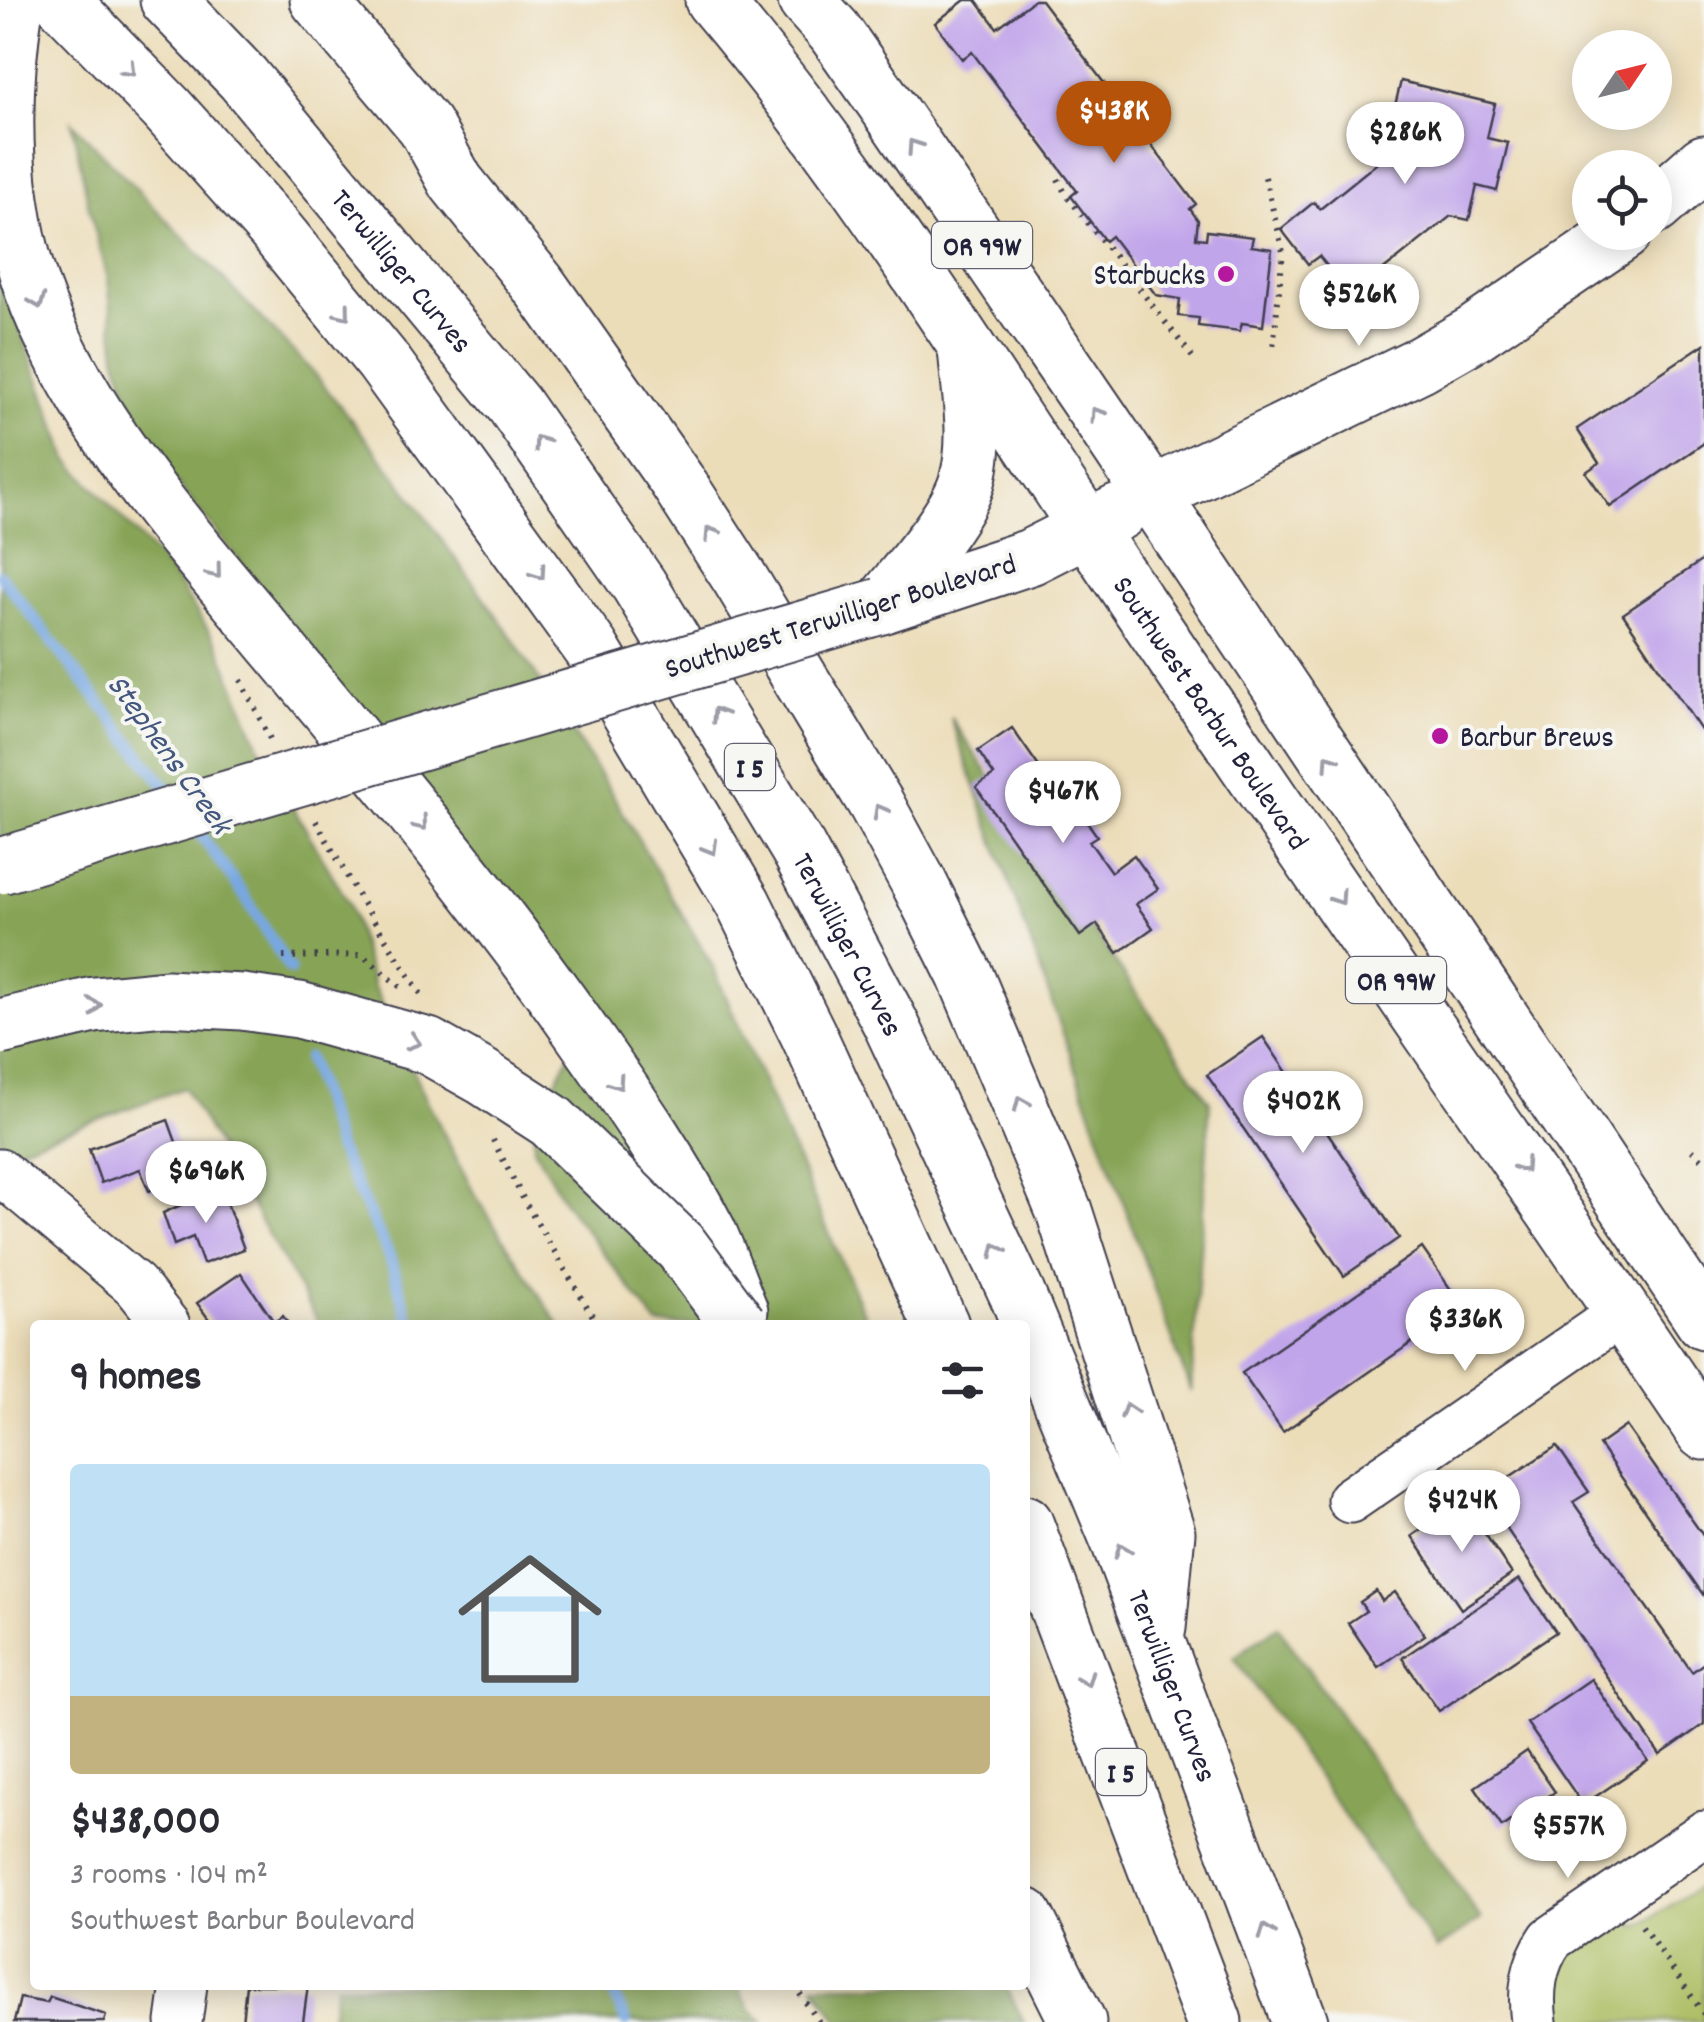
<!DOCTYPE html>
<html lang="en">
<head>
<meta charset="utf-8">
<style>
  :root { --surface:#fff; --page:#f7f7f7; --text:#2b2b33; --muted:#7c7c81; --accent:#b45309 }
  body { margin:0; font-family:Dekko,sans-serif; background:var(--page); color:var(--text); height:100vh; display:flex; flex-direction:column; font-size:38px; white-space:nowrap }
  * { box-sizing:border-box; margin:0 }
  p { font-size:32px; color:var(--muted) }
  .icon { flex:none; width:55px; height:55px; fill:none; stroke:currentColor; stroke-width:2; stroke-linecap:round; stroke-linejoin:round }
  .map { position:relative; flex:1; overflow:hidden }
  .panel { position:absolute; left:30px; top:1320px; width:1000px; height:670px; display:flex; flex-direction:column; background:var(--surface); border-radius:10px; box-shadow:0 5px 25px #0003 }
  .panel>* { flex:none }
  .needle { width:65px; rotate:55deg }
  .fabs { position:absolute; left:1572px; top:30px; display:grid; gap:20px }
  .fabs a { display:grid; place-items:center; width:100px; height:100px; border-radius:50%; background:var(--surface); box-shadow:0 5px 25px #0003; font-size:50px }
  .price { position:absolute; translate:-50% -85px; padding:0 22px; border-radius:35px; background:#fff; color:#222; font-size:32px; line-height:65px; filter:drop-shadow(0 2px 5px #0008) }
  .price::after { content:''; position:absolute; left:50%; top:60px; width:30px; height:22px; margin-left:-15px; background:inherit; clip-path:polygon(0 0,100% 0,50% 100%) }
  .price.selected { background:var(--accent); color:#fff }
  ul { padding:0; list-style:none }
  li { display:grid; align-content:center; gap:20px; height:530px; padding:0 40px }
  li span { display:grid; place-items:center; height:310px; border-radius:10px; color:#555 }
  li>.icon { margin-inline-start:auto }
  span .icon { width:180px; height:180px; fill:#fffc; stroke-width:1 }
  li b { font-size:42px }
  h2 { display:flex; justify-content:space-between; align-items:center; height:120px; padding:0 40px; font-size:42px }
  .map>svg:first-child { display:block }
  .green { fill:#aabc5f; stroke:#666f4d; stroke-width:2.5 }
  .forest { fill:#87a456; stroke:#546348; stroke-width:2.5 }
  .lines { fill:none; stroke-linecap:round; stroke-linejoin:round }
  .stream { stroke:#78a7e2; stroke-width:11 }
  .building { fill:#c1a5ea }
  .minor-casing { stroke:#403e4e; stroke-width:49 }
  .secondary-casing { stroke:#403e4e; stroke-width:59 }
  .primary-casing { stroke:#403e4e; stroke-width:59 }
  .motorway-casing { stroke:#403e4e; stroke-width:59 }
  .path { stroke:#403e4e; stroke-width:6; stroke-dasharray:2.5 8; stroke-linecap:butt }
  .minor { stroke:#fff; stroke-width:45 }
  .secondary { stroke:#fff; stroke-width:55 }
  .primary { stroke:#fff; stroke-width:55 }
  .motorway { stroke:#fff; stroke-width:55 }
  .primary-bridge-casing { stroke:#403e4e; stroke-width:59; stroke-linecap:butt }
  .motorway-bridge-casing { stroke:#403e4e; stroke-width:59; stroke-linecap:butt }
  .primary-bridge { stroke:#fff; stroke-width:55 }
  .motorway-bridge { stroke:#fff; stroke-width:55 }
  .oneway { stroke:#9c9ca7 }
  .poi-dot { fill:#b5179e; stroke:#f6f6f2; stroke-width:4 }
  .labels { text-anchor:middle; stroke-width:8; stroke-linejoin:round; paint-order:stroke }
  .shield { fill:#f6f6f2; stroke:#626272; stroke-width:2.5 }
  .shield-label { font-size:28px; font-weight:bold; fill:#22223b }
  .street-label { font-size:30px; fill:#22223b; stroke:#f6f6f2 }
  .poi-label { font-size:30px; fill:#22223b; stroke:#f6f6f2; text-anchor:end }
  .water-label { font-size:32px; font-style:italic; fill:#44577e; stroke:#f6f6f2 }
</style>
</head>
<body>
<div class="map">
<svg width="1704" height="2022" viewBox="0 0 1704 2022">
  <rect width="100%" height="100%" fill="#f6f6f2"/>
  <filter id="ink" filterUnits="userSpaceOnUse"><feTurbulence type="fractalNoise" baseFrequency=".01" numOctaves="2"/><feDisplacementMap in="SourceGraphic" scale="20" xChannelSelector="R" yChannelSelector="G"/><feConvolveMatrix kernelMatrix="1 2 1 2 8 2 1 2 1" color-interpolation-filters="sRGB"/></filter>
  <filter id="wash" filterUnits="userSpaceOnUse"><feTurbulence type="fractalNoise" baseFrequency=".0048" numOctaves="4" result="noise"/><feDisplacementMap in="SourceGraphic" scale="40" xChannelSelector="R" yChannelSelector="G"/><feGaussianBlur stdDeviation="2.25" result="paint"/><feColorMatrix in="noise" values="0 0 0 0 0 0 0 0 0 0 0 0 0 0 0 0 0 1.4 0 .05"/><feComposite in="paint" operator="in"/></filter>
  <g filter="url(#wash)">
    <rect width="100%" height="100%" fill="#ecddb9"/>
    <polygon class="green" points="1704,1884 1704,2022 1529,2022 1554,1949 1620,1904 1637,1927"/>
    <g class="forest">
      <polygon points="72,122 314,373 395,475 505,627 611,792 713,967 869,1325 658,1325 565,1203 534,1148 534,1119 579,1039 257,583 140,437 116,356 108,279 89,208"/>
      <polygon points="0,273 68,459 171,572 218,645 262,753 349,904 373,985 421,1088 474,1193 559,1325 320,1325 184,1088 5,1153 0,1149"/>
      <polygon points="950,717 1210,1102 1191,1392"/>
      <polygon points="1278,1626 1481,1919 1437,1949 1234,1657"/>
      <polygon points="336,1985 737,1985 750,2009 764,2022 330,2022"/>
      <polygon points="814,1985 1005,1985 1024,2022 839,2022"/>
    </g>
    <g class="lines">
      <g class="stream">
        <polyline points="0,575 176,800"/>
        <polyline points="192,823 246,898 290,970"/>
        <polyline points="308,1058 337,1147 389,1255 411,1325"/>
        <polyline points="610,1985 626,2022"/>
      </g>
    </g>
    <g id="blocks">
      <g class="building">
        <polygon points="965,0 976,0 997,28 1034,0 1041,0 1196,204 1190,209 1198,220 1196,238 1206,239 1207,231 1253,237 1251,246 1272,249 1263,326 1242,323 1240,331 1198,326 1199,318 1178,316 1180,299 1156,295 1111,236 1105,241 1071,196 1077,191 972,52 962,59 935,23"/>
        <polygon points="1401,81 1495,104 1487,138 1508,143 1497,191 1477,186 1469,220 1451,216 1351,296 1319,256 1308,264 1281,229 1314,202 1320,209 1382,159"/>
        <polygon points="1704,344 1704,443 1610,507 1586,472 1599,463 1577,429"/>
        <polygon points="1704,559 1704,735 1623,614"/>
        <polygon points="1012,728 1044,774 1051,770 1097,836 1089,841 1111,872 1134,855 1158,889 1136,904 1153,928 1118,953 1097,924 1080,936 976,787 994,775 978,751"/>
        <polygon points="1263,1037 1399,1238 1344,1276 1207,1075"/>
        <polygon points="168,1120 180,1153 171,1156 180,1180 149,1191 140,1169 101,1183 89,1149"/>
        <polygon points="221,1187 244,1249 203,1264 193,1237 174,1245 163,1213"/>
        <polygon points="1422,1248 1463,1307 1283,1432 1242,1373"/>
        <polygon points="241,1273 274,1322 283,1316 289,1325 213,1325 197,1303"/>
        <polygon points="1626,1426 1704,1537 1704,1596 1599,1445"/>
        <polygon points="1557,1446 1589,1492 1573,1502 1692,1672 1704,1663 1704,1724 1660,1755 1483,1494"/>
        <polygon points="1463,1501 1512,1574 1461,1609 1412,1536"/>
        <polygon points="1519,1579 1556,1632 1439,1711 1402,1658"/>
        <polygon points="1376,1591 1382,1601 1395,1592 1425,1635 1378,1667 1348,1623 1366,1611 1360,1602"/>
        <polygon points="1591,1679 1648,1761 1583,1805 1527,1723"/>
        <polygon points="1527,1751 1555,1792 1541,1801 1550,1813 1523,1832 1513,1819 1502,1827 1475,1787"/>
        <polygon points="246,1985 308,1985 303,2022 242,2022"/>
        <polygon points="50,1997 106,2015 104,2022 14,2022 20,1998 47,2003"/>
      </g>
    </g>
  </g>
  <g filter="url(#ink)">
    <use href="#blocks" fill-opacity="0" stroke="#403e4e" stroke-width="2.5"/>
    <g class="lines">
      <g class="minor-casing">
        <g id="minor">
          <polyline points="0,1172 135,1285 167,1325"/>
          <polyline points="1350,1500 1623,1312"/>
          <polyline points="179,2022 184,1985"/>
          <path d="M 1534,2022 C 1530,1991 1533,1965 1551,1939 L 1704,1834"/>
        </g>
      </g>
      <g class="secondary-casing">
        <g id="secondary">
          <polyline points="1655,206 1704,163"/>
          <polyline points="1152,495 1421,364 1475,333 1624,232"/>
        </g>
      </g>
      <g class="primary-casing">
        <g id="primary">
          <path id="s1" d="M 713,0 C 853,165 967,349 1087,528 C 1289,831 1500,1130 1704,1432"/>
          <polyline points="806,0 834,31 889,109 1101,419 1704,1321"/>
          <polyline points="881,606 1030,557 1119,512"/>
          <path d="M 881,606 C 906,573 959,517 968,478 C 979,437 969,389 966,347"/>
        </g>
      </g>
      <g class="motorway-casing">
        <g id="motorway">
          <path d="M 16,0 C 0,100 0,208 38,304 C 90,433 189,541 276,646 C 384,775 492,904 588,1042 C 631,1103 674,1165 708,1231 C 720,1257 729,1284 740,1311"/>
          <polyline points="61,0 166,108 273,227 382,360 591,648 743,903 808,1034 941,1325"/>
          <path id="s2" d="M 168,0 L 243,78 L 514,405 L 639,585 L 799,850 L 890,1022 L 1017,1294 L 1120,1544 L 1300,2022"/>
          <polyline points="318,0 425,126 456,182 538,284 677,481 739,577 876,804 920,885 965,975 1064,1211 1167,1532 1158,1628"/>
          <polyline points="1025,1523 1214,2022"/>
          <polyline points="1025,1916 1078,2022"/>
        </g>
      </g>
      <g class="path">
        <polyline points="1265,177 1283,252 1273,348"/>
        <polyline points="1058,179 1065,193 1194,359"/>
        <polyline points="241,680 271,741"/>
        <polyline points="316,821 360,899 421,994"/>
        <polyline points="283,957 362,955 403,989"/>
        <polyline points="493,1140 526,1204 598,1325"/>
        <polyline points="1692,1150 1704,1161"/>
        <polyline points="1642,1926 1704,2014"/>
        <polyline points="794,1985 819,2022"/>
      </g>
      <use href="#minor" class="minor"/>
      <use href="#secondary" class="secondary"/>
      <use href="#primary" class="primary"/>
      <use href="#motorway" class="motorway"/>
      <g class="primary-bridge-casing">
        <polyline id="primary-bridge" points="0,866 881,606"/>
      </g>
      <g class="motorway-bridge-casing">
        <polyline id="motorway-bridge" points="0,1027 94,1005 166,998 242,1002 299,1010 428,1046 483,1077 551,1121 682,1248 739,1325"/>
      </g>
      <use href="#primary-bridge" class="primary-bridge"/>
      <use href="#motorway-bridge" class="motorway-bridge"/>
    </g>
    <defs><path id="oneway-chevron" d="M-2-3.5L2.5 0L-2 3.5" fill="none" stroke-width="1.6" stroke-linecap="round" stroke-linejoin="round" transform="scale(2.5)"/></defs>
    <g class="oneway">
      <use href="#oneway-chevron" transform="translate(129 70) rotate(46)"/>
      <use href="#oneway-chevron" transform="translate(914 146) rotate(-124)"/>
      <use href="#oneway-chevron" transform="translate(38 302) rotate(69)"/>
      <use href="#oneway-chevron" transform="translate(344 313) rotate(51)"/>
      <use href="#oneway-chevron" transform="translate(1097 414) rotate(-124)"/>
      <use href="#oneway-chevron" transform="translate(540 442) rotate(-125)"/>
      <use href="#oneway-chevron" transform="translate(711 533) rotate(-123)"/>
      <use href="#oneway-chevron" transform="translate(215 572) rotate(51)"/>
      <use href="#oneway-chevron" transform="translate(539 573) rotate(55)"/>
      <use href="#oneway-chevron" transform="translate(718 714) rotate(-122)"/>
      <use href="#oneway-chevron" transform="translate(1330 761) rotate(-124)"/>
      <use href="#oneway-chevron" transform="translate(880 811) rotate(-119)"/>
      <use href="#oneway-chevron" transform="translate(421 824) rotate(51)"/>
      <use href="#oneway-chevron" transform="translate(711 848) rotate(60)"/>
      <use href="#oneway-chevron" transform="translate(1339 898) rotate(56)"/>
      <use href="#oneway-chevron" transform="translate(95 1006) rotate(-9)"/>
      <use href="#oneway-chevron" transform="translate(414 1042) rotate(18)"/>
      <use href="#oneway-chevron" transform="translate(617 1083) rotate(55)"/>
      <use href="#oneway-chevron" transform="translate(1021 1103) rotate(-113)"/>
      <use href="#oneway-chevron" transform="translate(1523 1166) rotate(56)"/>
      <use href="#oneway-chevron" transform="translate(997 1250) rotate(-115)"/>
      <use href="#oneway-chevron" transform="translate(1128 1410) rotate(-108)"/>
      <use href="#oneway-chevron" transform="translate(1122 1550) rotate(-111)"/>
      <use href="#oneway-chevron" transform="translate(1086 1679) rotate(69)"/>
      <use href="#oneway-chevron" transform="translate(1266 1931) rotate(-111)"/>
    </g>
  </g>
  <g class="poi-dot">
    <circle cx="1226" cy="274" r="10"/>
    <circle cx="1440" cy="736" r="10"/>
  </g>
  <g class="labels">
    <g class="shield">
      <rect x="932" y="222" width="100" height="46" rx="8"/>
      <rect x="725" y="744" width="50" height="46" rx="8"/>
      <rect x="1346" y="957" width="100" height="46" rx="8"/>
      <rect x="1096" y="1749" width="50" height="46" rx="8"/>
    </g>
    <g class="shield-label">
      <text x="982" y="255">OR 99W</text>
      <text x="750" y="777">I 5</text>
      <text x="1396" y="990">OR 99W</text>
      <text x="1121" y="1782">I 5</text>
    </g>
    <g class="street-label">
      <text dy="10" stroke="none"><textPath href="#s2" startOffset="358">Terwilliger Curves</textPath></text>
      <text transform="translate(840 615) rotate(-17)" y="10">Southwest Terwilliger Boulevard</text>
      <text dy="10" stroke="none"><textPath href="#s1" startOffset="870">Southwest Barbur Boulevard</textPath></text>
      <text dy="10" stroke="none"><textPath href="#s2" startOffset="1168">Terwilliger Curves</textPath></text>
      <text dy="10" stroke="none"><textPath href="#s2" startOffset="1978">Terwilliger Curves</textPath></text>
    </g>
    <g class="poi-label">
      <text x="1206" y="284">Starbucks</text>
      <text x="1460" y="746" text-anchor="start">Barbur Brews</text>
    </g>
    <g class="water-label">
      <text transform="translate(171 753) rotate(54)" y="11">Stephens Creek</text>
    </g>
  </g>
</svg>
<div class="fabs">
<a><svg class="needle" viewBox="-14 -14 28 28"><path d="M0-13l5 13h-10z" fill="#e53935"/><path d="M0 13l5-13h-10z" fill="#7c7c81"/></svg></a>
<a><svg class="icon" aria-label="locate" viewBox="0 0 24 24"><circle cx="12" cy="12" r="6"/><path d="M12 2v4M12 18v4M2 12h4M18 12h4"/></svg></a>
</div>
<b class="price selected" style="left:1114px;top:166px">$438K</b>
<b class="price" style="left:1405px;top:187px">$286K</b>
<b class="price" style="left:1359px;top:349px">$526K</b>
<b class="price" style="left:1063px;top:846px">$467K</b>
<b class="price" style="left:1303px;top:1156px">$402K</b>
<b class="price" style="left:206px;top:1226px">$696K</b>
<b class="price" style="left:1465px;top:1374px">$336K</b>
<b class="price" style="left:1462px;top:1555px">$424K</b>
<b class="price" style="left:1568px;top:1881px">$557K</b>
<section class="panel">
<h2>9 homes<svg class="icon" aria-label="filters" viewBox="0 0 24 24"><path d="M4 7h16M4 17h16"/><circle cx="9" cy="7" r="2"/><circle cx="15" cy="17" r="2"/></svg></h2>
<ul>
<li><span style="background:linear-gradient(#bfe0f5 75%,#c2b280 0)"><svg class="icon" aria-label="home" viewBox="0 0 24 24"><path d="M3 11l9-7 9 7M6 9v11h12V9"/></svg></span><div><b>$438,000</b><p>3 rooms · 104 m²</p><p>Southwest Barbur Boulevard</p></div></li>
</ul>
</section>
</div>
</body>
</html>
